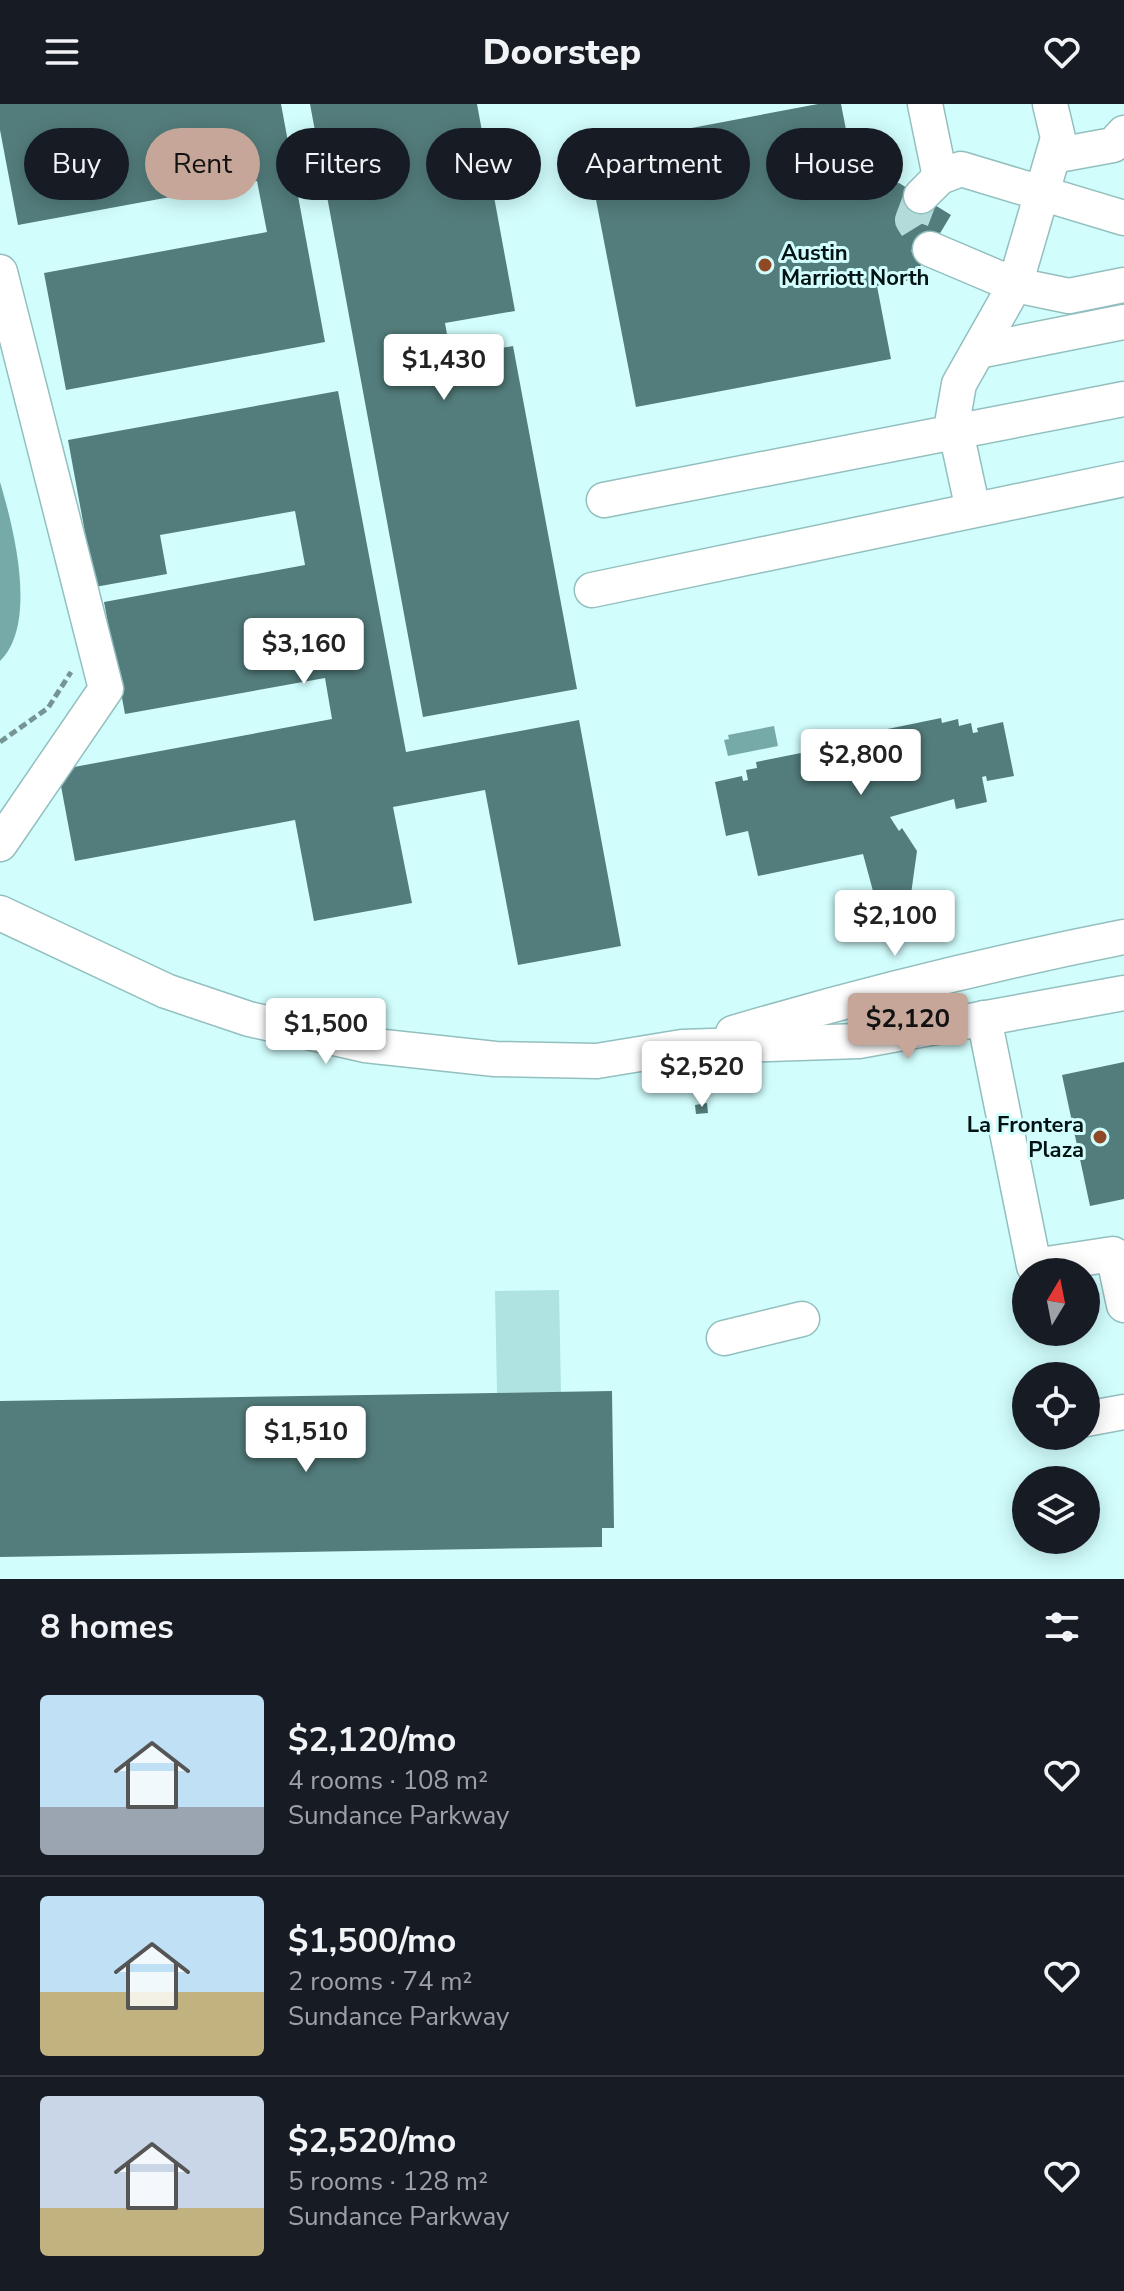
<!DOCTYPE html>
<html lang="en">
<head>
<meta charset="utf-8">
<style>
  :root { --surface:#171b24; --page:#242831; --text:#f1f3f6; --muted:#9ea1a6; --line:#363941; --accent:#c5a698 }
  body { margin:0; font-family:"Nunito Sans",sans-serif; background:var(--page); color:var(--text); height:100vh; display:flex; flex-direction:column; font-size:30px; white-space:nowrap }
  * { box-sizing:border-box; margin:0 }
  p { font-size:26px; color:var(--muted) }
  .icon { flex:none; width:44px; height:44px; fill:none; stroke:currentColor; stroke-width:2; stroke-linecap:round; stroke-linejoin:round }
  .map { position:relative; height:1475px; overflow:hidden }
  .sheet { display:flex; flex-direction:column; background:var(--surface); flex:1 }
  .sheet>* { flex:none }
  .top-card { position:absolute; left:24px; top:24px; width:1076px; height:72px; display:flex; gap:16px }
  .needle { width:52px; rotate:10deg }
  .tools { position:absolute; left:1012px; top:1154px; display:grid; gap:16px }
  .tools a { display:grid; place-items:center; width:88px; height:88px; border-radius:50%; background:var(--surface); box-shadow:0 4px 20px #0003; font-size:40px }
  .price { position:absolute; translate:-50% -68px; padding:0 18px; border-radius:8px; background:#fff; color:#222; font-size:26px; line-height:52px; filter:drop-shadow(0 2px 4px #0008) }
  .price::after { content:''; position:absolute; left:50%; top:48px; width:24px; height:18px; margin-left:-12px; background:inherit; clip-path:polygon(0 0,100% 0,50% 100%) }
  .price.on { background:var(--accent); color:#111 }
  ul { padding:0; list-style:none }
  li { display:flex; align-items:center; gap:24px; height:200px; padding:0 40px }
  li+li { border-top:2px solid var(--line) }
  li span { display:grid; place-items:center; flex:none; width:224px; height:160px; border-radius:8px; color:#555 }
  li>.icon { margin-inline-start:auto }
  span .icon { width:96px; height:96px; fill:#fffc; stroke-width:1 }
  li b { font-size:34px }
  h2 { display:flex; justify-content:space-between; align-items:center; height:96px; padding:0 40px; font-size:34px }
  .chip { padding:0 28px; border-radius:36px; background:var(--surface); box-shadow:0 4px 20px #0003; font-size:28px; line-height:72px }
  .chip.on { background:var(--accent); color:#111 }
  header { display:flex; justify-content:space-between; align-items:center; height:104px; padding:0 40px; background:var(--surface); font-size:36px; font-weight:800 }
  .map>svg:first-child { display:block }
  .green { fill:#aee3e2 }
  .water { fill:#76aaa9 }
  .building { fill:#537d7c }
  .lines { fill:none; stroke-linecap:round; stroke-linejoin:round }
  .minor-tunnel { stroke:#b2dbda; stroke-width:34; stroke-dasharray:34 17; stroke-linecap:butt }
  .minor-casing { stroke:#93bfbe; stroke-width:37 }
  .path { stroke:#759594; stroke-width:5; stroke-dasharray:8 4; stroke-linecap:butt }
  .minor { stroke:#fff; stroke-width:34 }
  .poi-dot { fill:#904926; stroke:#d1fefd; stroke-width:3 }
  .labels { text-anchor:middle; stroke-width:6; stroke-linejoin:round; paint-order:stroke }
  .poi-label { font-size:22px; font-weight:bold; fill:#031212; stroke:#d1fefd; text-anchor:start }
</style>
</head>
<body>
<header><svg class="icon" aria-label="menu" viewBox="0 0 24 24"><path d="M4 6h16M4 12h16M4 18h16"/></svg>Doorstep<svg class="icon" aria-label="heart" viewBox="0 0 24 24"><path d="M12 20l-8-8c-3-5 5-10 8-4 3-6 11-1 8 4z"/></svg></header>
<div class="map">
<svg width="1124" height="1475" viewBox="0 0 1124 1475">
  <rect width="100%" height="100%" fill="#d1fefd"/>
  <polygon class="green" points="559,1186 561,1288 497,1289 495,1187"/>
  <g class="water">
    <path d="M 0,378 C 14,425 38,520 0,557 Z"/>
    <polygon points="774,622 778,642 728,652 724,636 729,635 728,631"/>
  </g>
  <g class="building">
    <polygon points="0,0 281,0 325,238 66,286 44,169 267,128 257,77 18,121 0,26"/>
    <polygon points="310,0 477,0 515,207 445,219 451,253 513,242 577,585 423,613"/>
    <polygon points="818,0 841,0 858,87 899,79 951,111 912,176 877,182 891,255 636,303 586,44"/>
    <polygon points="338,287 406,648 579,616 621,842 518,861 485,686 393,703 412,799 314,817 295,716 75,757 58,666 332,615 325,574 125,610 104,498 305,461 295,407 160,431 167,470 95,483 68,336"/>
    <polygon points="941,614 942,619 958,615 959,622 971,619 973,629 978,628 977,624 1003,618 1014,672 987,677 986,672 982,673 987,698 956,705 954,695 890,713 899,727 902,724 917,747 911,790 902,791 903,797 877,802 863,750 758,772 748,727 726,732 715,678 742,672 743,677 748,676 746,666 757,664 756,658 806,648 805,642"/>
    <polygon points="1124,958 1124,1095 1090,1102 1062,971"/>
    <polygon points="707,999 708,1009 696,1010 695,1001"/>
    <polygon points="612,1287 614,1424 602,1424 602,1443 0,1453 0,1297"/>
  </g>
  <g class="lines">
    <polyline class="minor-tunnel" points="921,92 912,116 930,145"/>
    <g class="minor-casing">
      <g id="minor">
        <polyline points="925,0 940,73"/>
        <polyline points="1053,52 1113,41 1124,29"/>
        <polyline points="921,92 940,73 961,65 1124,114"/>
        <polyline points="930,145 1015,181 1069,192 1124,181"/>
        <polyline points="0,168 106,585 0,740"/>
        <polyline points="978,247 1124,218"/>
        <polyline points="604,396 1124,295"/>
        <polyline points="973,406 953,314 959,280 1015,181 1058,34 1050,0"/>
        <polyline points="592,486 1124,375"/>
        <polyline points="0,809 166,887 249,915 365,941 495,955 597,957 682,943 859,937 1124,889"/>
        <polyline points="984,914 1034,1162 1113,1150 1124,1201"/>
        <path d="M 733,929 C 862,891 992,859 1124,833"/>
        <polyline points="724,1234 802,1215"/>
        <polyline points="1086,1315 1124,1308"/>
      </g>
    </g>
    <polyline class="path" points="0,638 48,604 71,568"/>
    <use href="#minor" class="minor"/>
  </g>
  <g class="poi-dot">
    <circle cx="765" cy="161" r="8"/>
    <circle cx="1100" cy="1033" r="8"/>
  </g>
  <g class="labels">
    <g class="poi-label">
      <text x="781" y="156">Austin<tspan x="781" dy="25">Marriott North</tspan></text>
      <text x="1084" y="1028" text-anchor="end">La Frontera<tspan x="1084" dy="25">Plaza</tspan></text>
    </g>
  </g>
</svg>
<div class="tools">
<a><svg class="needle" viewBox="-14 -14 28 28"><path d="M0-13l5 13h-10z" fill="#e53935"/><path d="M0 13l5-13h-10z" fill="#9ea1a6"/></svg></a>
<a><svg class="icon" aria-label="locate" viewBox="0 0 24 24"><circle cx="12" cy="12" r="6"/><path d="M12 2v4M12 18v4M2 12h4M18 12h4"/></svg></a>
<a><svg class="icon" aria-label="layers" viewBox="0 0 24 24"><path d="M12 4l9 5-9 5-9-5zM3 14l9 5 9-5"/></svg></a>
</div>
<b class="price" style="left:444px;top:298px">$1,430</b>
<b class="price" style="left:304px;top:582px">$3,160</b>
<b class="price" style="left:861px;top:693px">$2,800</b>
<b class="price" style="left:895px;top:854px">$2,100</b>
<b class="price on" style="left:908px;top:957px">$2,120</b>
<b class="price" style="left:326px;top:962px">$1,500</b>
<b class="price" style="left:702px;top:1005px">$2,520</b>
<b class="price" style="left:306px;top:1370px">$1,510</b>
<div class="top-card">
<a class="chip">Buy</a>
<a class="chip on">Rent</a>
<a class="chip">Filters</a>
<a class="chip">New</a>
<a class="chip">Apartment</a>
<a class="chip">House</a>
</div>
</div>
<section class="sheet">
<h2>8 homes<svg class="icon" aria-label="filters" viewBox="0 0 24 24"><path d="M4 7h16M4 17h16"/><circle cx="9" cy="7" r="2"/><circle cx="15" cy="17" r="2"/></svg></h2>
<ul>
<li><span style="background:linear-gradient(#bfe0f5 70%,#9aa5b1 0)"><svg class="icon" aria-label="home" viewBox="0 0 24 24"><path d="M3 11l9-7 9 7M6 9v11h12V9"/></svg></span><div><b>$2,120/mo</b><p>4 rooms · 108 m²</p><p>Sundance Parkway</p></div><svg class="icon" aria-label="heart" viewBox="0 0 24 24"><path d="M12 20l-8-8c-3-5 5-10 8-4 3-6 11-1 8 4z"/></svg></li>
<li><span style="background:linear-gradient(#bfe0f5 60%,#c2b280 0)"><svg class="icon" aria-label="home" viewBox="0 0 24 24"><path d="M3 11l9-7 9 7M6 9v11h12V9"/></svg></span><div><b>$1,500/mo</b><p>2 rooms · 74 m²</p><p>Sundance Parkway</p></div><svg class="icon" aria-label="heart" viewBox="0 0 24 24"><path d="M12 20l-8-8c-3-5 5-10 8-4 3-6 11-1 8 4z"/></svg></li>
<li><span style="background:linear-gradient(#c9d6e8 70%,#c2b280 0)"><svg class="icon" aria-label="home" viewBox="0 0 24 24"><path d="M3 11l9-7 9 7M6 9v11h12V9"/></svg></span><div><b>$2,520/mo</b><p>5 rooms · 128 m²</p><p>Sundance Parkway</p></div><svg class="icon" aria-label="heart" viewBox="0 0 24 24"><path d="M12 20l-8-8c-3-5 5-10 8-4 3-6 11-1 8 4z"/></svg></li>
</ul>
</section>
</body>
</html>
